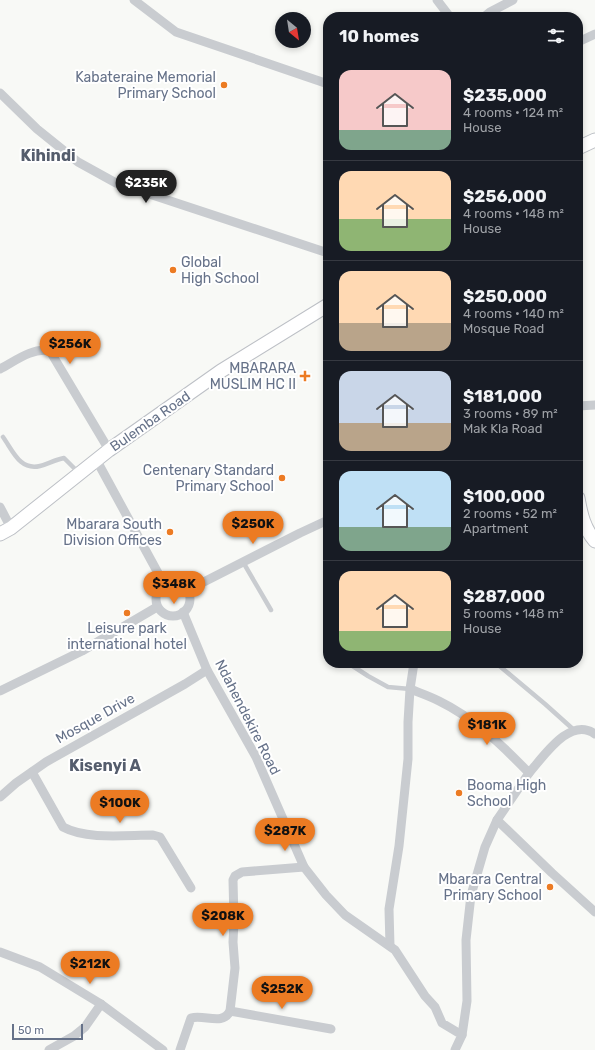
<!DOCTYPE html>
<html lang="en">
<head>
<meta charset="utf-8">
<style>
  :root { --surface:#171b24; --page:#20242c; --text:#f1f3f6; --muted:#9ea1a6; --line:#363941; --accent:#ec7b23 }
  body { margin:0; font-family:Rubik,sans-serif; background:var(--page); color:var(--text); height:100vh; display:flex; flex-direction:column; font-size:15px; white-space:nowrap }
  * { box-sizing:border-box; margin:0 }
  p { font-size:13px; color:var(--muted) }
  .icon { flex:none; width:22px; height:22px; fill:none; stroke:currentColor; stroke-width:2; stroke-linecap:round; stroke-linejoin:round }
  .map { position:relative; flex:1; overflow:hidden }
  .sheet { position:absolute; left:323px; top:12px; width:260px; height:656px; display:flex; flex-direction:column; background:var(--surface); border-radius:16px; box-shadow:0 2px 6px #0003 }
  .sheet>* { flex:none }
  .needle { width:26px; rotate:150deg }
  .tools { position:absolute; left:275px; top:12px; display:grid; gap:8px }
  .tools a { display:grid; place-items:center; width:36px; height:36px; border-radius:50%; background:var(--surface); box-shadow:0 2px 6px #0003; font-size:20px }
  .scale { position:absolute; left:12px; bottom:10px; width:71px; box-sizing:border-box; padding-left:4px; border:2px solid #667289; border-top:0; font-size:11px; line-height:14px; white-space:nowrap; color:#667289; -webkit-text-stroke:3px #fff; paint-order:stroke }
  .price { position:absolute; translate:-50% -34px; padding:0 9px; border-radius:14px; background:var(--accent); color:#111; font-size:13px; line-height:26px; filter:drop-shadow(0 1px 2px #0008) }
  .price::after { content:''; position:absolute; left:50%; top:24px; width:12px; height:9px; margin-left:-6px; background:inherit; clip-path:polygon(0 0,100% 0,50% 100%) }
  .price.selected { background:#222; color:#fff }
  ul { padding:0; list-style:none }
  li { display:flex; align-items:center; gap:12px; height:100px; padding:0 16px }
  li+li { border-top:1px solid var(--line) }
  li span { display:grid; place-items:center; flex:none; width:112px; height:80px; border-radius:12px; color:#555 }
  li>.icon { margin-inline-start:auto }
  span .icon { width:48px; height:48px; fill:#fffc; stroke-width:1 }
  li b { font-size:17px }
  h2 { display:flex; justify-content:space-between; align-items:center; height:48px; padding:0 16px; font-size:17px }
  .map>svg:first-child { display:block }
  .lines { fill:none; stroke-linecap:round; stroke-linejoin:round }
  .secondary-casing { stroke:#bdc0c6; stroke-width:15 }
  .service { stroke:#c9ccd0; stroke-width:4.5 }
  .minor { stroke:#c9ccd0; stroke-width:9 }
  .secondary { stroke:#fff; stroke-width:13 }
  .poi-dot { fill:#ec7b23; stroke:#fff; stroke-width:1.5 }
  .labels { text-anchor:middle; stroke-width:4; stroke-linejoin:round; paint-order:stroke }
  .poi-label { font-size:14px; fill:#667289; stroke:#fff; text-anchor:end }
  .street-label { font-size:14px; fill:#667289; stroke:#fff }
  .quarter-label { font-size:16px; font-weight:bold; fill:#555d6d; stroke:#fff }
</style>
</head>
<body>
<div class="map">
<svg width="595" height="1050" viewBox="0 0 595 1050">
  <rect width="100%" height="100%" fill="#f8f9f6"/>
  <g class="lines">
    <g class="secondary-casing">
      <g id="secondary">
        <polyline points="578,148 595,140"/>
        <path d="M 578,498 C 581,515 584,528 595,541"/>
        <polyline points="0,534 11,528 109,450 221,371 328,305"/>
      </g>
    </g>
    <g class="service">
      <path d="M 3,437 C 13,451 20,471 40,466 C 48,464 54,460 64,458 L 79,473"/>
      <polyline points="243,562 271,610"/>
      <polyline points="348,663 368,676 388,687 410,689"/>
      <polyline points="496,663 545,704 574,730"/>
    </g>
    <g class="minor">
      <polyline points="134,0 176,32 328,84"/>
      <polyline points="437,0 450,17"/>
      <polyline points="484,17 490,12 513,0"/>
      <polyline points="578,42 595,34"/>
      <polyline points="0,93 37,129 78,162 116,183 328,253"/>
      <path d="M 0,369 C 15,361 33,347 50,351 L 109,450"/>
      <polyline points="578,406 595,405"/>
      <polyline points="97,461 164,584"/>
      <polyline points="0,507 11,528"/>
      <circle cx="173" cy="599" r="17"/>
      <polyline points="188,590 300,533 328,520"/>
      <polyline points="183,612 207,670 256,757 304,867 326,895 345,915 395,950 425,996 435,1007 442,1023 462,1035 455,1050"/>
      <path d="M 414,663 L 410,689 C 420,693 429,696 439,701 C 474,718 502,745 529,773 C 544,756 570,716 595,734"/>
      <polyline points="0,691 82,651 157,607"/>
      <path d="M 32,772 L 63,827 C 87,840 126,835 153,835 L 160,837 L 191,888"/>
      <polyline points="0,797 16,783 46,762 185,684 207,670"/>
      <polyline points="497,820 552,873 595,912"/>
      <polyline points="390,946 389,909 399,846 408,759 408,722 410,689"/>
      <polyline points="0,952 40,967 101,1004 163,1050"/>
      <polyline points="230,1011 331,1029"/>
      <polyline points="462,1035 467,1001 466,940 471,895 485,847 497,820 529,773"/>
      <polyline points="49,1050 74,1036 85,1027 101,1004"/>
      <path d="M 180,1050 L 191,1018 C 204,1014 223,1026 230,1011 L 235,968 L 233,942 L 234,921 L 233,880 L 235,876 L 242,872 L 304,867"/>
    </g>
    <use href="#secondary" class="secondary"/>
  </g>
  <g class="poi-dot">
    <circle cx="224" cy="85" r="4"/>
    <circle cx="173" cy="270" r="4"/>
    <path d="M303 370h4v4h4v4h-4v4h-4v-4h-4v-4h4z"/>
    <circle cx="282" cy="478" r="4"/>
    <circle cx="170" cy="532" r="4"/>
    <circle cx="127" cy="613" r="4"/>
    <circle cx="459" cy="793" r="4"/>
    <circle cx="550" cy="887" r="4"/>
  </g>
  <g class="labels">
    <g class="poi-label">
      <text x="216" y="82">Kabateraine Memorial<tspan x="216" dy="16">Primary School</tspan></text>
      <text x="181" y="267" text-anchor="start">Global<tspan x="181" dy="16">High School</tspan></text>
      <text x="296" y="373">MBARARA<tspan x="296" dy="16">MUSLIM HC II</tspan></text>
      <text x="274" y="475">Centenary Standard<tspan x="274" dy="16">Primary School</tspan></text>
      <text x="162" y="529">Mbarara South<tspan x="162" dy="16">Division Offices</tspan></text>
      <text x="127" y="633" text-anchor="middle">Leisure park<tspan x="127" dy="16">international hotel</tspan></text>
      <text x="467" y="790" text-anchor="start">Booma High<tspan x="467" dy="16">School</tspan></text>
      <text x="542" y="884">Mbarara Central<tspan x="542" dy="16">Primary School</tspan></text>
    </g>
    <g class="street-label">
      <text transform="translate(150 421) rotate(-35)" y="5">Bulemba Road</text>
      <text transform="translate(248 717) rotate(63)" y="5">Ndahendekire Road</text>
      <text transform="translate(95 718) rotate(-29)" y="5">Mosque Drive</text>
    </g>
    <g class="quarter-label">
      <text x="48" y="161">Kihindi</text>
      <text x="105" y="771">Kisenyi A</text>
    </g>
  </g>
</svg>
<div class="tools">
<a><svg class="needle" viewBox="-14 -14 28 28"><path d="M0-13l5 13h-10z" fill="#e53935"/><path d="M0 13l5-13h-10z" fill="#9ea1a6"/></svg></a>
</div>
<div class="scale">50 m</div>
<b class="price selected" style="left:146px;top:204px">$235K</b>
<b class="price" style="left:70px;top:365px">$256K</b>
<b class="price" style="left:253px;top:545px">$250K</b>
<b class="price" style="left:174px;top:605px">$348K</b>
<b class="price" style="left:487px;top:746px">$181K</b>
<b class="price" style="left:120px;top:824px">$100K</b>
<b class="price" style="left:285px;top:852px">$287K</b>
<b class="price" style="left:223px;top:937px">$208K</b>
<b class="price" style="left:90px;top:985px">$212K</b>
<b class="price" style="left:282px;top:1010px">$252K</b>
<section class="sheet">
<h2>10 homes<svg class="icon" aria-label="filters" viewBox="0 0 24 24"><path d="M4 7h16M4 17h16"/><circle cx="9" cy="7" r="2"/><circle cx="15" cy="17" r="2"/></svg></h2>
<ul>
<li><span style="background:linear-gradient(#f6c9c9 75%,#7fa58c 0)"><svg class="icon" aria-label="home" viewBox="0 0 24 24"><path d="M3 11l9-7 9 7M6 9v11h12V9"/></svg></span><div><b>$235,000</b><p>4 rooms · 124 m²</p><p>House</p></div></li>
<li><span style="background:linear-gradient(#ffd9b3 60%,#8fb573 0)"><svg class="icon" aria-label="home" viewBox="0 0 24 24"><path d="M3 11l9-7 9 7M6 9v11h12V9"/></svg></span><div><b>$256,000</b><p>4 rooms · 148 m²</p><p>House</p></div></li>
<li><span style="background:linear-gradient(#ffd9b3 65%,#b9a48a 0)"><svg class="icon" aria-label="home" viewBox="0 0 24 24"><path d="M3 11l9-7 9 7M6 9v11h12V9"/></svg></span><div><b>$250,000</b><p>4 rooms · 140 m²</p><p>Mosque Road</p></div></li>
<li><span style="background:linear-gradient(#c9d6e8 65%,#b9a48a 0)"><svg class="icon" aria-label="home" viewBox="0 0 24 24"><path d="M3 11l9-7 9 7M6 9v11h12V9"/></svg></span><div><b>$181,000</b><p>3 rooms · 89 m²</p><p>Mak Kla Road</p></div></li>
<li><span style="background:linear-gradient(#bfe0f5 70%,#7fa58c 0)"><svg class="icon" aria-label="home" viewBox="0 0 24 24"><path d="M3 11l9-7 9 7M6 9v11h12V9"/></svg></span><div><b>$100,000</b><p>2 rooms · 52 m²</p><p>Apartment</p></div></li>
<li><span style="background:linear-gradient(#ffd9b3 75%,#8fb573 0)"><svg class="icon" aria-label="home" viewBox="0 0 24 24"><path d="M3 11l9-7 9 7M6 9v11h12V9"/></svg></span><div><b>$287,000</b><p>5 rooms · 148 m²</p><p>House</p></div></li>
</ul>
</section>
</div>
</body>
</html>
